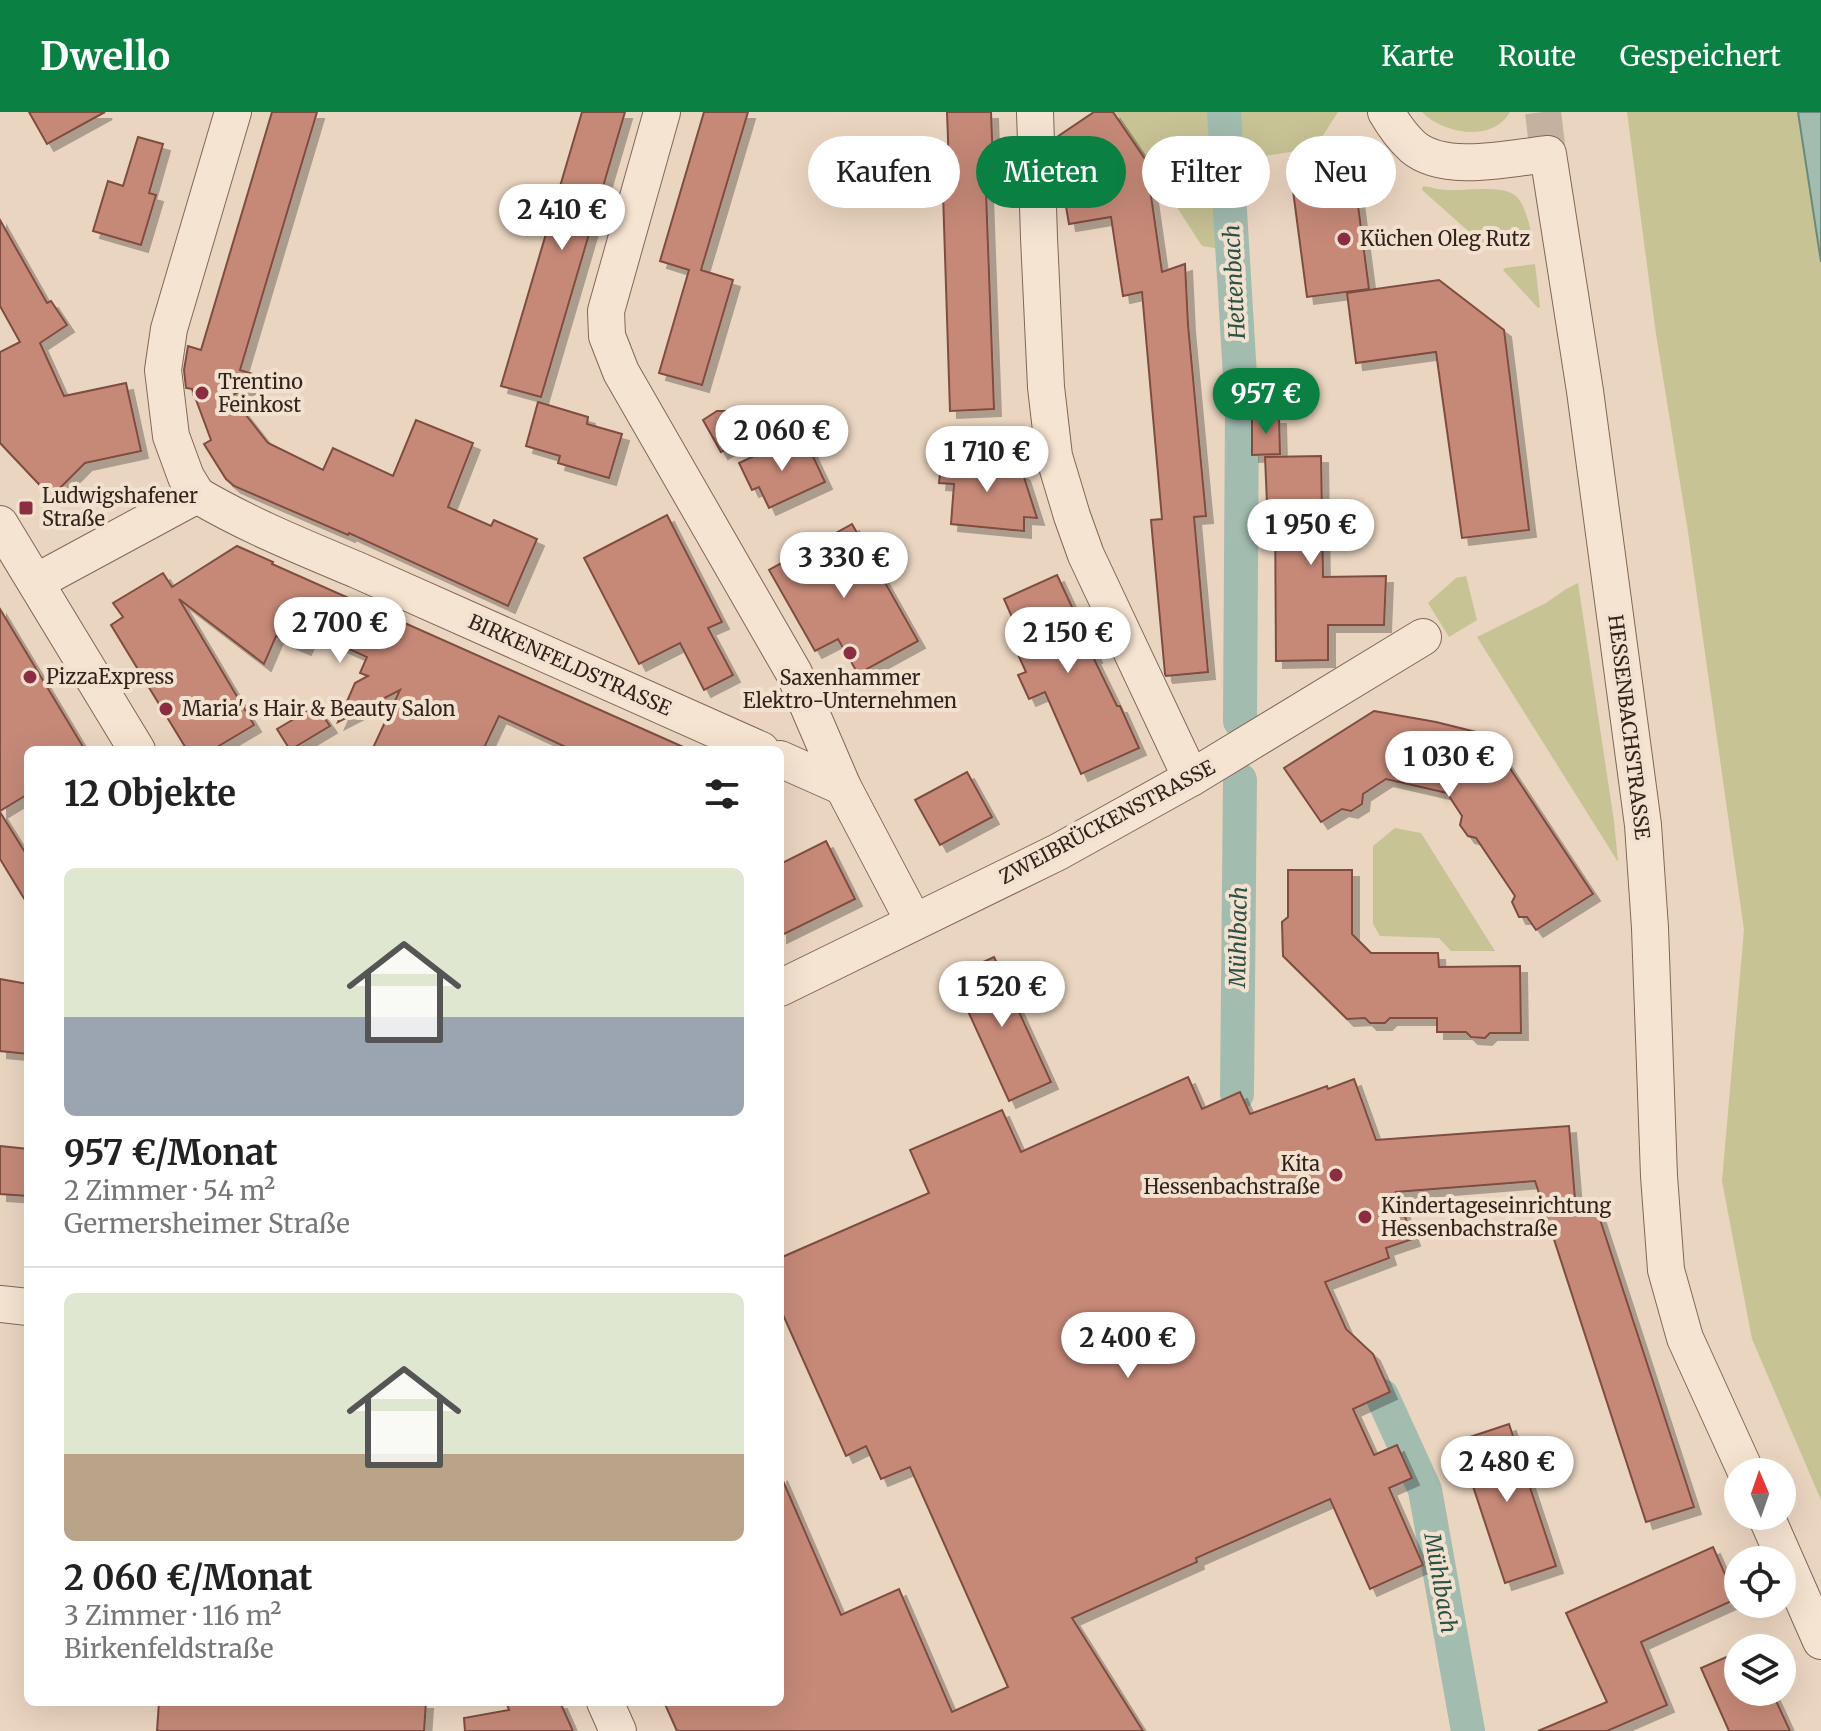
<!DOCTYPE html>
<html lang="de">
<head>
<meta charset="utf-8">
<style>
  :root { --surface:#fff; --page:#f6f6f6; --text:#222; --muted:#767676; --line:#e0e0e0; --accent:#0b8043 }
  body { margin:0; font-family:Merriweather,serif; background:var(--page); color:var(--text); height:100vh; display:flex; flex-direction:column; font-size:30px; white-space:nowrap }
  * { box-sizing:border-box; margin:0 }
  p { font-size:26px; color:var(--muted) }
  .icon { flex:none; width:44px; height:44px; fill:none; stroke:currentColor; stroke-width:2; stroke-linecap:round; stroke-linejoin:round }
  .map { position:relative; flex:1; overflow:hidden }
  .drawer { position:absolute; left:24px; top:634px; width:760px; height:960px; display:flex; flex-direction:column; background:var(--surface); border-radius:12px; box-shadow:0 8px 32px #0002 }
  .drawer>* { flex:none }
  .hud { position:absolute; left:808px; top:24px; width:760px; height:72px; display:flex; gap:16px }
  .needle { width:52px; rotate:358deg }
  .buttons { position:absolute; left:1724px; top:1346px; display:grid; gap:16px }
  .buttons a { display:grid; place-items:center; width:72px; height:72px; border-radius:50%; background:var(--surface); box-shadow:0 8px 32px #0002; font-size:40px }
  .price { position:absolute; translate:-50% -68px; padding:0 18px; border-radius:28px; background:#fff; color:#222; font-size:26px; line-height:52px; filter:drop-shadow(0 2px 4px #0008) }
  .price::after { content:''; position:absolute; left:50%; top:48px; width:24px; height:18px; margin-left:-12px; background:inherit; clip-path:polygon(0 0,100% 0,50% 100%) }
  .price.selected { background:var(--accent); color:#fff }
  ul { padding:0; list-style:none }
  li { display:grid; align-content:center; gap:16px; height:424px; padding:0 40px }
  li+li { border-top:2px solid var(--line) }
  li span { display:grid; place-items:center; height:248px; border-radius:12px; color:#555 }
  li>.icon { margin-inline-start:auto }
  span .icon { width:144px; height:144px; fill:#fffc; stroke-width:1 }
  li b { font-size:34px }
  h2 { display:flex; justify-content:space-between; align-items:center; height:96px; padding:0 40px; font-size:34px }
  .chip { padding:0 28px; border-radius:36px; background:var(--surface); box-shadow:0 8px 32px #0002; font-size:28px; line-height:72px }
  .chip.selected { background:var(--accent); color:#fff }
  header { display:flex; align-items:center; gap:48px; box-sizing:border-box; height:112px; padding:0 40px; background:var(--accent); color:#fff }
  header strong { font-size:38px }
  nav { display:flex; gap:44px; margin-inline-start:auto; font-size:28px }
  .map>svg:first-child { display:block }
  .green { fill:#c7c395 }
  .water { fill:#a2bcb0; stroke:#6b897b; stroke-width:2 }
  .lines { fill:none; stroke-linecap:round; stroke-linejoin:round }
  .canal { stroke:#a2bcb0; stroke-width:34 }
  .building { fill:#c68978; stroke:#7f4d41; stroke-width:2; filter:url(#shadow) }
  .minor-tunnel { stroke:#c5b19f; stroke-width:36; stroke-dasharray:36 18; stroke-linecap:butt }
  .minor-casing { stroke:#816759; stroke-width:38 }
  .minor { stroke:#f6e4d2; stroke-width:36 }
  .poi-dot { fill:#8c2e41; stroke:#f2e1cf; stroke-width:3 }
  .labels { text-anchor:middle; stroke-width:8; stroke-linejoin:round; paint-order:stroke }
  .poi-label { font-size:20px; fill:#32231d; stroke:#f2e1cf; text-anchor:start }
  .street-label { font-size:20px; fill:#32231d; stroke:#f2e1cf }
  .water-label { font-size:22px; font-style:italic; fill:#2d5147; stroke:#f2e1cf }
</style>
</head>
<body>
<header>
<strong>Dwello</strong>
<nav><a>Karte</a><a>Route</a><a>Gespeichert</a></nav>
</header>
<div class="map">
<svg width="1821" height="1619" viewBox="0 0 1821 1619">
  <defs>
    <filter id="shadow"><feDropShadow dx="7" dy="7" stdDeviation="0" flood-color="#0004"/></filter>
  </defs>
  <rect width="100%" height="100%" fill="#ead5c0"/>
  <g class="green">
    <polygon points="1115,0 1338,0 1315,36 1214,52 1220,137 1202,134"/>
    <path d="M 1422,0 L 1510,0 C 1493,31 1443,22 1422,0 Z"/>
    <polygon points="1627,0 1798,0 1821,150 1821,1388 1752,1227 1722,1069 1744,818 1688,420 1656,222"/>
    <path d="M 1423,74 C 1431,75 1439,78 1448,78 C 1466,79 1504,72 1517,85 C 1526,95 1529,113 1533,126 L 1484,133 L 1422,78 Z"/>
    <polygon points="1535,152 1540,195 1538,196 1503,158 1505,156"/>
    <polygon points="1466,464 1477,508 1449,525 1428,491 1456,466"/>
    <polygon points="1578,471 1614,709 1618,750 1477,525 1546,491 1566,477"/>
    <polygon points="1395,716 1421,721 1495,839 1451,839 1439,826 1380,824 1373,812 1373,734"/>
  </g>
  <polygon class="water" points="1798,0 1821,0 1821,150"/>
  <g class="lines">
    <g class="canal">
      <polyline points="1224,0 1242,297 1240,609"/>
      <polyline points="1237,982 1240,668"/>
      <polyline points="1382,1284 1425,1378 1468,1619"/>
    </g>
  </g>
  <g class="building">
    <polygon points="29,0 105,0 47,32"/>
    <polygon points="272,0 317,0 240,258 265,266 231,284 268,331 323,358 333,336 393,364 416,308 473,331 448,395 491,414 494,408 537,427 508,494 349,421 348,423 234,374 226,367 204,332 211,328 192,277 186,276 184,258 188,234 201,238"/>
    <polygon points="582,0 625,0 541,285 501,274"/>
    <polygon points="704,0 748,0 701,158 733,168 702,273 659,261 689,158 660,149"/>
    <polygon points="947,0 991,0 994,79 986,80 994,297 950,299 943,81 950,81"/>
    <polygon points="1094,0 1113,0 1160,69 1149,70 1162,160 1185,152 1188,213 1206,404 1194,405 1208,560 1166,564 1165,562 1151,408 1162,407 1142,180 1123,184 1111,105 1069,112 1064,83 1068,82 1057,25"/>
    <polygon points="138,25 163,32 149,81 156,83 141,133 93,119 108,69 123,74"/>
    <polygon points="1351,40 1369,177 1307,185 1289,48"/>
    <polygon points="0,108 47,191 51,189 67,213 40,231 64,284 126,271 141,339 85,351 51,385 0,331 0,240 20,230 0,194"/>
    <polygon points="1439,168 1504,218 1529,418 1462,426 1436,240 1356,251 1347,181"/>
    <polygon points="538,290 588,305 587,312 622,322 609,366 558,351 560,344 526,334"/>
    <polygon points="717,299 728,299 743,327 721,340 703,308"/>
    <polygon points="1252,305 1279,305 1280,342 1252,343"/>
    <polygon points="793,326 792,337 810,338 825,370 769,396 759,375 752,378 739,351"/>
    <polygon points="1321,344 1323,465 1386,464 1384,513 1328,513 1328,548 1276,549 1275,391 1267,391 1265,345"/>
    <polygon points="942,345 1006,350 1023,362 1037,406 1024,405 1024,419 951,412 954,372 939,371"/>
    <polygon points="667,403 722,510 708,516 733,563 704,578 680,531 639,552 584,446"/>
    <polygon points="852,412 918,529 858,562 838,527 815,539 769,458"/>
    <polygon points="237,434 273,450 272,452 690,638 572,638 499,604 483,638 372,638 400,578 338,610 355,571 368,564 360,561 367,545 311,520 304,536 276,524 264,552 179,487 254,613 212,638 187,638 111,513 123,505 113,491 163,461 172,475"/>
    <polygon points="1057,463 1095,544 1093,545 1117,594 1120,594 1139,636 1081,662 1045,580 1029,587 1018,563 1026,560 1011,527 1020,523 1004,487"/>
    <polygon points="0,497 85,638 28,638 28,682 0,699"/>
    <polygon points="316,594 330,614 290,638 277,617"/>
    <polygon points="1374,599 1436,610 1488,623 1593,782 1536,818 1527,805 1519,805 1512,790 1515,784 1476,726 1468,724 1460,713 1462,704 1447,681 1386,667 1363,682 1362,692 1351,699 1342,697 1321,710 1284,656"/>
    <polygon points="967,660 992,705 940,733 915,688"/>
    <polygon points="0,700 28,745 28,793 0,747"/>
    <polygon points="826,729 855,787 780,824 780,752"/>
    <polygon points="1288,758 1352,758 1352,822 1371,841 1438,841 1439,855 1520,854 1521,921 1490,921 1485,926 1471,925 1466,920 1437,920 1437,906 1390,906 1385,911 1370,911 1365,906 1347,907 1283,844 1282,810 1288,805"/>
    <polygon points="994,845 1051,970 1009,989 952,864"/>
    <polygon points="0,867 28,872 28,942 0,939"/>
    <polygon points="1188,965 1202,997 1240,980 1250,1002 1327,974 1328,977 1354,967 1376,1028 1569,1014 1576,1099 1595,1092 1694,1395 1646,1410 1535,1069 1396,1080 1413,1127 1386,1136 1389,1146 1325,1170 1346,1217 1373,1242 1390,1280 1353,1297 1374,1343 1397,1333 1412,1366 1389,1376 1423,1453 1370,1477 1330,1387 1196,1446 1197,1450 1072,1506 1143,1619 677,1619 664,1590 780,1590 780,1362 841,1503 899,1477 952,1600 1008,1575 910,1355 881,1367 866,1334 846,1344 780,1196 780,1146 929,1081 910,1038 1002,998 1021,1040"/>
    <polygon points="0,1034 28,1037 28,1084 0,1082"/>
    <polygon points="1509,1312 1556,1454 1505,1471 1458,1329"/>
    <polygon points="1713,1435 1736,1487 1641,1530 1667,1593 1607,1619 1538,1619 1607,1590 1566,1501"/>
    <polygon points="1738,1540 1738,1580 1772,1580 1790,1619 1729,1619 1701,1556"/>
    <polygon points="159,1590 426,1590 424,1619 157,1619"/>
    <polygon points="506,1590 560,1590 573,1619 465,1619 464,1606 509,1598"/>
  </g>
  <g class="lines">
    <polyline class="minor-tunnel" points="1543,0 1548,42"/>
    <g class="minor-casing">
      <g id="minor">
        <polyline points="662,0 606,199 607,224 621,260 794,561 843,675 914,810"/>
        <polyline points="1035,0 1039,126 1046,275 1054,344 1072,404 1086,443 1191,666"/>
        <path d="M 1386,0 C 1393,12 1402,25 1413,35 C 1445,62 1510,46 1548,42 L 1585,279 L 1643,713 L 1650,816 L 1659,1064 L 1666,1158 L 1685,1226 L 1746,1360"/>
        <polyline points="197,383 186,365 171,324 163,258 169,217 233,0"/>
        <polyline points="0,412 137,638"/>
        <path d="M 36,470 L 197,383 C 248,413 302,435 357,458 L 761,638"/>
        <polyline points="780,647 843,675"/>
        <polyline points="780,876 1058,740 1191,666 1423,525"/>
        <polyline points="0,1192 28,1195"/>
        <polyline points="1766,1404 1821,1529"/>
        <polyline points="605,1590 618,1619"/>
      </g>
    </g>
    <use href="#minor" class="minor"/>
  </g>
  <g class="poi-dot">
    <circle cx="1344" cy="127" r="8"/>
    <circle cx="202" cy="281" r="8"/>
    <rect x="18" y="388" width="16" height="16" rx="4"/>
    <circle cx="850" cy="541" r="8"/>
    <circle cx="30" cy="565" r="8"/>
    <circle cx="166" cy="597" r="8"/>
    <circle cx="1336" cy="1063" r="8"/>
    <circle cx="1365" cy="1105" r="8"/>
  </g>
  <g class="labels">
    <g class="poi-label">
      <text x="1360" y="134">Küchen Oleg Rutz</text>
      <text x="218" y="277">Trentino<tspan x="218" dy="23">Feinkost</tspan></text>
      <text x="42" y="391">Ludwigshafener<tspan x="42" dy="23">Straße</tspan></text>
      <text x="46" y="572">PizzaExpress</text>
      <text x="850" y="573" text-anchor="middle">Saxenhammer<tspan x="850" dy="23">Elektro-Unternehmen</tspan></text>
      <text x="182" y="604">Maria' s Hair &amp; Beauty Salon</text>
      <text x="1320" y="1059" text-anchor="end">Kita<tspan x="1320" dy="23">Hessenbachstraße</tspan></text>
      <text x="1381" y="1101">Kindertageseinrichtung<tspan x="1381" dy="23">Hessenbachstraße</tspan></text>
    </g>
    <g class="street-label">
      <text transform="translate(570 553) rotate(24)" y="7">BIRKENFELDSTRASSE</text>
      <text transform="translate(1629 615) rotate(83)" y="7">HESSENBACHSTRASSE</text>
      <text transform="translate(1107 710) rotate(-28)" y="7">ZWEIBRÜCKENSTRASSE</text>
    </g>
    <g class="water-label">
      <text transform="translate(1234 170) rotate(-93)" y="8">Hettenbach</text>
      <text transform="translate(1238 825) rotate(-89)" y="8">Mühlbach</text>
      <text transform="translate(1441 1471) rotate(80)" y="8">Mühlbach</text>
    </g>
  </g>
</svg>
<div class="buttons">
<a><svg class="needle" viewBox="-14 -14 28 28"><path d="M0-13l5 13h-10z" fill="#e53935"/><path d="M0 13l5-13h-10z" fill="#767676"/></svg></a>
<a><svg class="icon" aria-label="locate" viewBox="0 0 24 24"><circle cx="12" cy="12" r="6"/><path d="M12 2v4M12 18v4M2 12h4M18 12h4"/></svg></a>
<a><svg class="icon" aria-label="layers" viewBox="0 0 24 24"><path d="M12 4l9 5-9 5-9-5zM3 14l9 5 9-5"/></svg></a>
</div>
<b class="price" style="left:562px;top:140px">2 410 €</b>
<b class="price selected" style="left:1266px;top:324px">957 €</b>
<b class="price" style="left:782px;top:361px">2 060 €</b>
<b class="price" style="left:987px;top:382px">1 710 €</b>
<b class="price" style="left:1311px;top:455px">1 950 €</b>
<b class="price" style="left:844px;top:488px">3 330 €</b>
<b class="price" style="left:340px;top:553px">2 700 €</b>
<b class="price" style="left:1068px;top:563px">2 150 €</b>
<b class="price" style="left:1449px;top:687px">1 030 €</b>
<b class="price" style="left:1002px;top:917px">1 520 €</b>
<b class="price" style="left:1128px;top:1268px">2 400 €</b>
<b class="price" style="left:1507px;top:1392px">2 480 €</b>
<div class="hud">
<a class="chip">Kaufen</a>
<a class="chip selected">Mieten</a>
<a class="chip">Filter</a>
<a class="chip">Neu</a>
</div>
<section class="drawer">
<h2>12 Objekte<svg class="icon" aria-label="filters" viewBox="0 0 24 24"><path d="M4 7h16M4 17h16"/><circle cx="9" cy="7" r="2"/><circle cx="15" cy="17" r="2"/></svg></h2>
<ul>
<li><span style="background:linear-gradient(#dfe7d0 60%,#9aa5b1 0)"><svg class="icon" aria-label="home" viewBox="0 0 24 24"><path d="M3 11l9-7 9 7M6 9v11h12V9"/></svg></span><div><b>957 €/Monat</b><p>2 Zimmer · 54 m²</p><p>Germersheimer Straße</p></div></li>
<li><span style="background:linear-gradient(#dfe7d0 65%,#b9a48a 0)"><svg class="icon" aria-label="home" viewBox="0 0 24 24"><path d="M3 11l9-7 9 7M6 9v11h12V9"/></svg></span><div><b>2 060 €/Monat</b><p>3 Zimmer · 116 m²</p><p>Birkenfeldstraße</p></div></li>
</ul>
</section>
</div>
</body>
</html>
